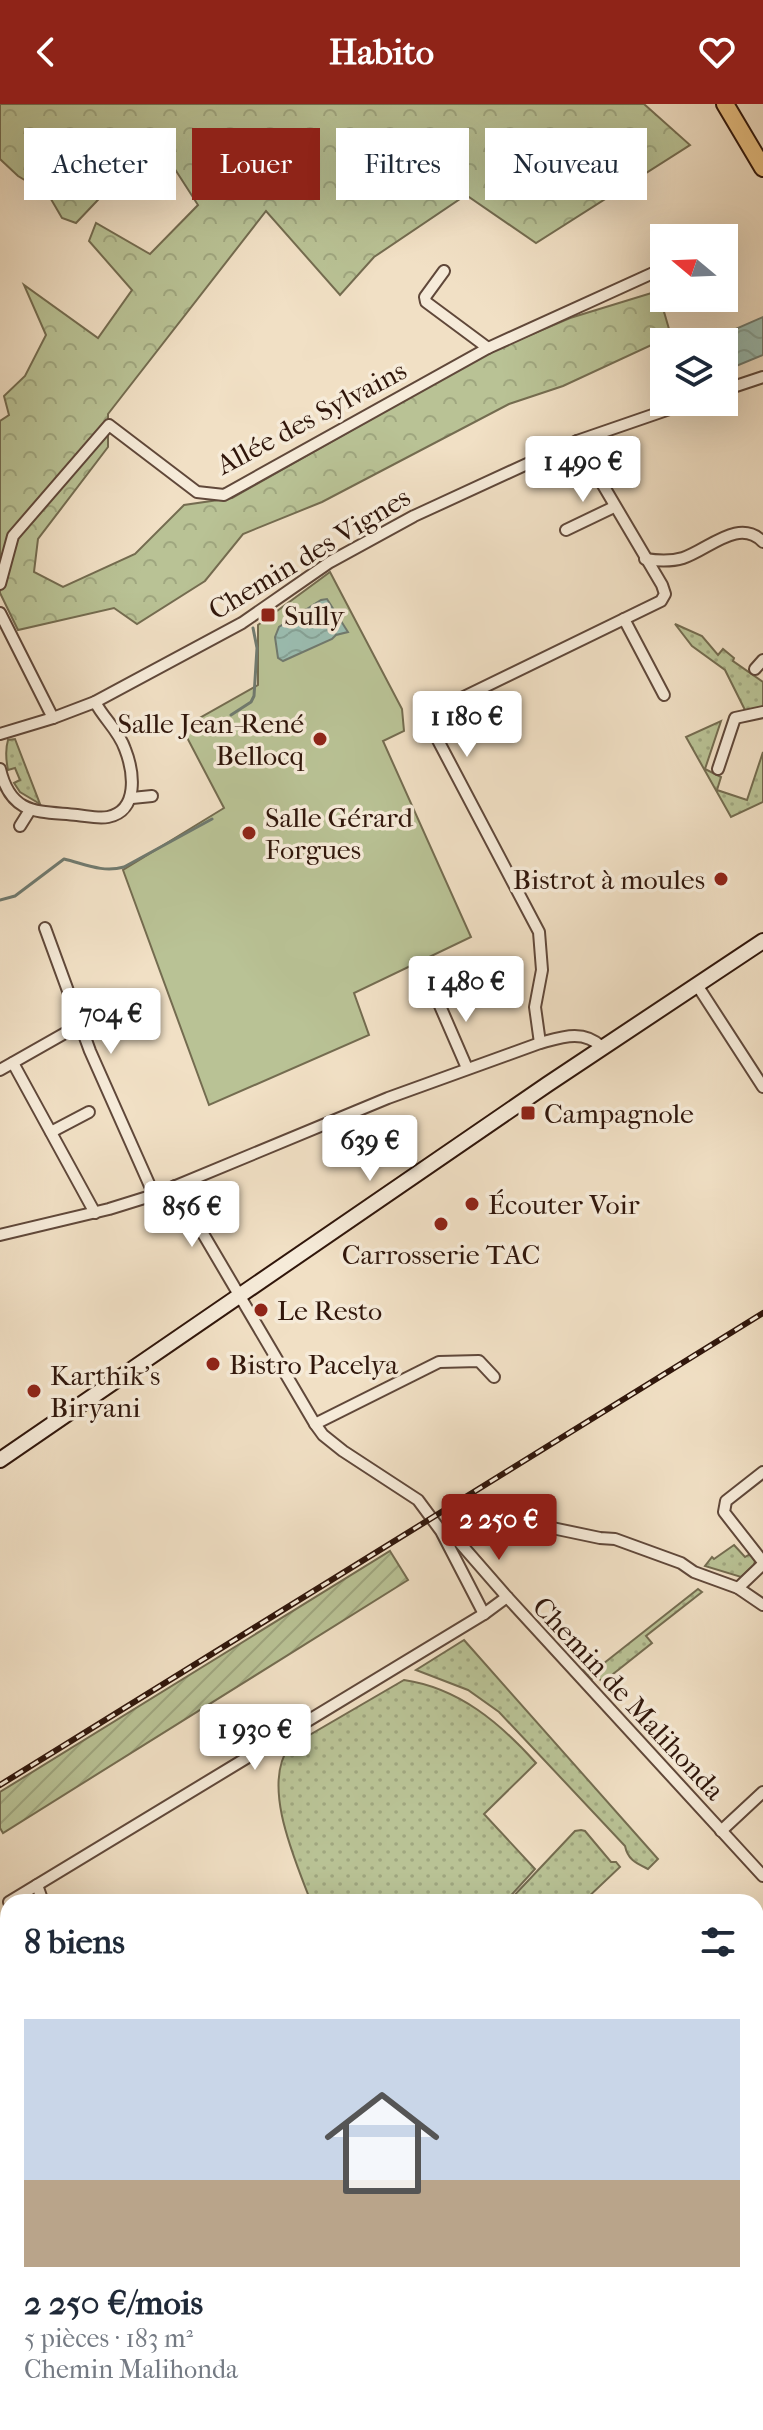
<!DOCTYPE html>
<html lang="fr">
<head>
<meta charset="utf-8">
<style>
  :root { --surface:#fff; --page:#f2f2f3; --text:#1f2937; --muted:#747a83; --line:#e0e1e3; --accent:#8f2418 }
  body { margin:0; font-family:"IM FELL French Canon",serif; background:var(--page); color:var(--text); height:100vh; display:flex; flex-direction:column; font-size:30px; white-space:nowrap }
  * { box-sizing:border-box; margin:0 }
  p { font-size:26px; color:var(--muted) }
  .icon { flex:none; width:44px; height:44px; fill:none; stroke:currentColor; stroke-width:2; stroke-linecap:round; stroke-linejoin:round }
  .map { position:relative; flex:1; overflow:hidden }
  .details { position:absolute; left:0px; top:1790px; width:764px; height:536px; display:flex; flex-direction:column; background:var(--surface); border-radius:24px 24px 0 0; box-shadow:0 8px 32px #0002 }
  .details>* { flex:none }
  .guide { position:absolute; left:24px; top:24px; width:716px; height:72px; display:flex; gap:16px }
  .needle { width:52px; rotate:289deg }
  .tools { position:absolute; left:650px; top:120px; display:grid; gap:16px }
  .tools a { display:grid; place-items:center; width:88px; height:88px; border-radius:0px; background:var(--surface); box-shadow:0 8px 32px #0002; font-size:40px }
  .price { position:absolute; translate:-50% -68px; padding:0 18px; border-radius:8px; background:#fff; color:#222; font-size:26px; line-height:52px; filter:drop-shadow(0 2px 4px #0008) }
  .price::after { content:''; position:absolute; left:50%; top:48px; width:24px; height:18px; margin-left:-12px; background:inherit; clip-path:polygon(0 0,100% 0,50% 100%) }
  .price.selected { background:var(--accent); color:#fff }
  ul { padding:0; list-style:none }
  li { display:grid; align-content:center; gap:16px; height:424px; padding:0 24px }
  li+li { border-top:2px solid var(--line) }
  li span { display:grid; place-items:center; height:248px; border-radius:0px; color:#555 }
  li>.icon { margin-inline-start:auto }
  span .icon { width:144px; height:144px; fill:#fffc; stroke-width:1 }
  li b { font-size:34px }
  h2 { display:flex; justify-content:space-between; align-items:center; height:96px; padding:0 24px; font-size:34px }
  .chip { padding:0 28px; border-radius:0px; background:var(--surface); box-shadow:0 8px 32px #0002; font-size:28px; line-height:72px }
  .chip.selected { background:var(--accent); color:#fff }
  header { display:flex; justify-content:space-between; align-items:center; height:104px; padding:0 24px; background:var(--accent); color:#fff; font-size:36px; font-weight:700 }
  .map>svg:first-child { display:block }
  .grass { fill:url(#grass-dots); stroke:#746c50; stroke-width:2 }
  .forest { fill:url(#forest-crowns); stroke:#746c50; stroke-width:2 }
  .garden { fill:url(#garden-furrows); stroke:#746c50; stroke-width:2 }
  .pitch { fill:#b9c295; stroke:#746c50; stroke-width:2 }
  .water { fill:url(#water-waves); stroke:#707a6f; stroke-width:2 }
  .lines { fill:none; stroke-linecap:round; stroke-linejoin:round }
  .stream { stroke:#707a6f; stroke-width:3 }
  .minor-casing { stroke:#60483a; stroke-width:14 }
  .secondary-casing { stroke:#30160b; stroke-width:18 }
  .primary-casing { stroke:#30160b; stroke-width:20 }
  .minor { stroke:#f6ebd9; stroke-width:10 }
  .secondary { stroke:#f6ebd9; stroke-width:14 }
  .primary { stroke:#e8c082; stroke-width:16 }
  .rail-casing { stroke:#30160b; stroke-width:6 }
  .rail { stroke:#f6ebd9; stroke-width:3; stroke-dasharray:9; stroke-linecap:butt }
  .poi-dot { fill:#8f2418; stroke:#f6ebd9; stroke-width:3 }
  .labels { text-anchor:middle; stroke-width:7; stroke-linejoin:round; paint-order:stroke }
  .street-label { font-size:28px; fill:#30160b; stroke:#f6ebd9 }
  .poi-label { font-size:28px; fill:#30160b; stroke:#f6ebd9; text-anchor:start }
</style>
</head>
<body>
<header><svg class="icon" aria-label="back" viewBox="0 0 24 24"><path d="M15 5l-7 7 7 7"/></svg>Habito<svg class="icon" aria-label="heart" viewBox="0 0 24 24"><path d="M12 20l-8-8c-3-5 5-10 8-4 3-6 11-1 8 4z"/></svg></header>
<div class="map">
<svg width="763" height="2326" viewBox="0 0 763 2326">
  <defs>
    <pattern id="grass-dots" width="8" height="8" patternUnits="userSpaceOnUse" patternTransform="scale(2)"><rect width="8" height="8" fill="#b9c295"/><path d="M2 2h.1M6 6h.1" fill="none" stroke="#9fa67f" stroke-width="1.8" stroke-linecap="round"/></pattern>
    <pattern id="forest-crowns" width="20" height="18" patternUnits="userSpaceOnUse" patternTransform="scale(2)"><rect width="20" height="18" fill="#b9c295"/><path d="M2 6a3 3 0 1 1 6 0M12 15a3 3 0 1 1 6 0" fill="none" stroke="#9fa67f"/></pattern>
    <pattern id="garden-furrows" width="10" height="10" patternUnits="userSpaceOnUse" patternTransform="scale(2)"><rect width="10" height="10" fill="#b9c295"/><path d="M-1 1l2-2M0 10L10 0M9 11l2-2" fill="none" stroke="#9fa67f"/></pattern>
    <pattern id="water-waves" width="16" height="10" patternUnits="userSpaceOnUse" patternTransform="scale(2)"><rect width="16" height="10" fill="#9bbdb1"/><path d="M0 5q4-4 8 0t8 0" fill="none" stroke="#86a297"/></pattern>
  </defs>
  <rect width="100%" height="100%" fill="#f1e0c5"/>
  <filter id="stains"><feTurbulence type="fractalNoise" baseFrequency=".0025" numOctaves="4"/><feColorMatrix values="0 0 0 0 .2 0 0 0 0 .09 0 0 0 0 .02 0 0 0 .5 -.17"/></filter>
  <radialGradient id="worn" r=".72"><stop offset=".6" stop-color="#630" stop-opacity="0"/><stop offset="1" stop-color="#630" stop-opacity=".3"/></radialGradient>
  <g class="grass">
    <polygon points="675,520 702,532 718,551 723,545 734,554 733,557 763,578 763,604 746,608 725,566 692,542"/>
    <polygon points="721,617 705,665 721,673 717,686 747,696 763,648 763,698 731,713 686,633"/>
    <path d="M 15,635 L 40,700 L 20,688 L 14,679 L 20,676 L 15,664 L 8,666 C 6,656 5,646 8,636 Z"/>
    <polygon points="734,1441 745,1453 750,1450 755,1457 754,1461 741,1473 705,1462 712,1453 714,1455"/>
    <polygon points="698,1485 702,1488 646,1532 652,1539 603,1578 598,1574 591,1575 584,1566 594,1567"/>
    <path d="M 464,1536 L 658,1755 L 648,1765 C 636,1759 628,1756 625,1742 L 499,1608 L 468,1586 L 416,1566 Z"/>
    <path d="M 404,1576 C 459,1584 500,1619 536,1659 L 484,1710 L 535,1765 L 505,1798 L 311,1798 C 296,1758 261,1682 289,1643 Z"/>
    <polygon points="581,1726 585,1727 611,1758 616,1758 620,1763 583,1798 508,1798 575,1727"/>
  </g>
  <polygon class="forest" points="0,0 644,0 690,41 536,139 466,91 374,153 340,191 266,107 108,310 108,343 38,435 34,468 63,483 135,450 184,401 232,394 488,249 570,214 658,187 671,232 563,282 509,300 322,398 243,430 205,477 137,520 114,504 18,526 0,489 0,317 9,311 4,292 25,272 46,231 24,181 98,234 132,186 89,137 96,119 150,150 198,101 162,45 131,61 76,119 62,114 48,90 18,72 0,55"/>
  <polygon class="garden" points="390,1447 408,1476 3,1729 0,1724 0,1688"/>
  <polygon class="pitch" points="330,468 402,605 404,627 383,637 471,833 354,889 369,931 209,1001 123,766 224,704 182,624 258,581 258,521"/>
  <g class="water">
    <polygon points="763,213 763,251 724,267 724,238 706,238"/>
    <polygon points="327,495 348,528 336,531 332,535 283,557 278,554 275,533 279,523 321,496"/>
  </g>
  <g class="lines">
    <g class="stream">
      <polyline points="231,611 251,598 254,592 257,544 253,524"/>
      <path d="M 0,796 L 15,792 L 64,755 C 85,760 102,769 124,763 L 212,715"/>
    </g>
    <g class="minor-casing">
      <g id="minor">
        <polyline points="488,244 664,164"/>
        <polyline points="724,286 763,273"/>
        <polyline points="566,426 614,403"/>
        <path d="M 645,455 C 658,457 670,458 683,454 C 708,446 739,413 763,438"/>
        <polyline points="0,480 13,432 109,321 197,388 224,391 488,244 426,198 425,193 444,167"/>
        <polyline points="0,509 53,614"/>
        <polyline points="624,515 664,591"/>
        <polyline points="755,565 763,556"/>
        <polyline points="0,630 53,614 95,598 242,519 330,458 414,412 577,337 690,298"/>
        <path d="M 0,665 C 11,712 39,707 77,711 C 87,712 98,715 108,713 C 139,707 134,668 125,645 C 119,627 104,615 95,598"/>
        <polyline points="718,665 735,614 763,608"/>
        <polyline points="132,694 152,692"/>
        <polyline points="20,722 30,706"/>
        <polyline points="45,824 90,947 154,1091"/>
        <polyline points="697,881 763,983"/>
        <polyline points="434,888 467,964"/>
        <polyline points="540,939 535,903 542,866 539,828 431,623 431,612 435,607 661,497 665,490 662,481 577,337"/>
        <polyline points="13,959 95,1109"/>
        <polyline points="0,966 81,920"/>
        <polyline points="51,1028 89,1008"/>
        <polyline points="175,1082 315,1320 323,1331 343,1347 418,1396 441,1427 484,1510"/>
        <path d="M 0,1131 L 109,1105 L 154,1091 L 388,994 L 540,939 C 562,933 583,925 602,943"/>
        <polyline points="315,1320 439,1258 479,1257 494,1273"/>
        <polyline points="763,1368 726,1397 724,1408 763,1458"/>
        <polyline points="738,1484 763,1460"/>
        <polyline points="763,1501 738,1484 694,1468 681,1459 615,1435 600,1434 538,1421 504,1421 457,1424 460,1439 507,1493 763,1772"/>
        <polyline points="721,1727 763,1688"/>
        <polyline points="37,1781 43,1798"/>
        <polyline points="9,1798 484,1510 507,1493"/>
        <polyline points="756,1833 763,1826"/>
        <polyline points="238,2318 241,2326"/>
      </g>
    </g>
    <g class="secondary-casing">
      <polyline id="secondary" points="0,1356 548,980 763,837"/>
    </g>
    <g class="primary-casing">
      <polyline id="primary" points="725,0 763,64"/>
    </g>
    <use href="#minor" class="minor"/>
    <use href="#secondary" class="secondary"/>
    <use href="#primary" class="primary"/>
    <g class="rail-casing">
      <polyline id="rail" points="0,1681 763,1209"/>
    </g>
    <use href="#rail" class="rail"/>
  </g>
  <g class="poi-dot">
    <rect x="260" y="503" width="16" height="16" rx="4"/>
    <circle cx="320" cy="635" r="8"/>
    <circle cx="249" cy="729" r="8"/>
    <circle cx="721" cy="775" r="8"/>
    <rect x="520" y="1001" width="16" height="16" rx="4"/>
    <circle cx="472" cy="1100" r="8"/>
    <circle cx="441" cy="1120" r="8"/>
    <circle cx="261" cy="1206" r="8"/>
    <circle cx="213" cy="1260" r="8"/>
    <circle cx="34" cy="1287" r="8"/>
  </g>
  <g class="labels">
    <g class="street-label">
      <text transform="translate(311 313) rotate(-28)" y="10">Allée des Sylvains</text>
      <text transform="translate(309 449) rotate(-31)" y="10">Chemin des Vignes</text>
      <text transform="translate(629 1594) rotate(47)" y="10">Chemin de Malihonda</text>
    </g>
    <g class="poi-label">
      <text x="284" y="521">Sully</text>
      <text x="304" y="629" text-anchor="end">Salle Jean-René<tspan x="304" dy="32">Bellocq</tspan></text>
      <text x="265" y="723">Salle Gérard<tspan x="265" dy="32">Forgues</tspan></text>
      <text x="705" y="785" text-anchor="end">Bistrot à moules</text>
      <text x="544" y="1019">Campagnole</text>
      <text x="488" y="1110">Écouter Voir</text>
      <text x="441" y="1160" text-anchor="middle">Carrosserie TAC</text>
      <text x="277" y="1216">Le Resto</text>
      <text x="229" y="1270">Bistro Pacelya</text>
      <text x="50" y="1281">Karthik’s<tspan x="50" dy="32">Biryani</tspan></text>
    </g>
  </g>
  <rect width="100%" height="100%" filter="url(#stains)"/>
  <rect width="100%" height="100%" fill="url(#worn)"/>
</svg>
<div class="tools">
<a><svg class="needle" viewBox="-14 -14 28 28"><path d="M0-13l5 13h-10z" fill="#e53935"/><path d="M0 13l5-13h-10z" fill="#747a83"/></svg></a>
<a><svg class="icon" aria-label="layers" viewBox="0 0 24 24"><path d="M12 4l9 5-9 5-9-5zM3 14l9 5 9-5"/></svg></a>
</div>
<b class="price" style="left:583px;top:400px">1 490 €</b>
<b class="price" style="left:467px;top:655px">1 180 €</b>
<b class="price" style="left:466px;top:920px">1 480 €</b>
<b class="price" style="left:111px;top:952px">704 €</b>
<b class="price" style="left:370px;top:1079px">639 €</b>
<b class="price" style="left:192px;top:1145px">856 €</b>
<b class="price selected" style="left:499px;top:1458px">2 250 €</b>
<b class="price" style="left:255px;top:1668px">1 930 €</b>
<div class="guide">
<a class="chip">Acheter</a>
<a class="chip selected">Louer</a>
<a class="chip">Filtres</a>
<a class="chip">Nouveau</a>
</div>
<section class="details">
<h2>8 biens<svg class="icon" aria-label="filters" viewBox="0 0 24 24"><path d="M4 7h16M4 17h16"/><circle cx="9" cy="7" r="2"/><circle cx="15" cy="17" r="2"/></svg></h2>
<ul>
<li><span style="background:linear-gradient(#c9d6e8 65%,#b9a48a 0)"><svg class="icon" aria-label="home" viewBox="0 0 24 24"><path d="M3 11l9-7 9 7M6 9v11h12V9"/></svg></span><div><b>2 250 €/mois</b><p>5 pièces · 183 m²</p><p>Chemin Malihonda</p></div></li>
</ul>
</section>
</div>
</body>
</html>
